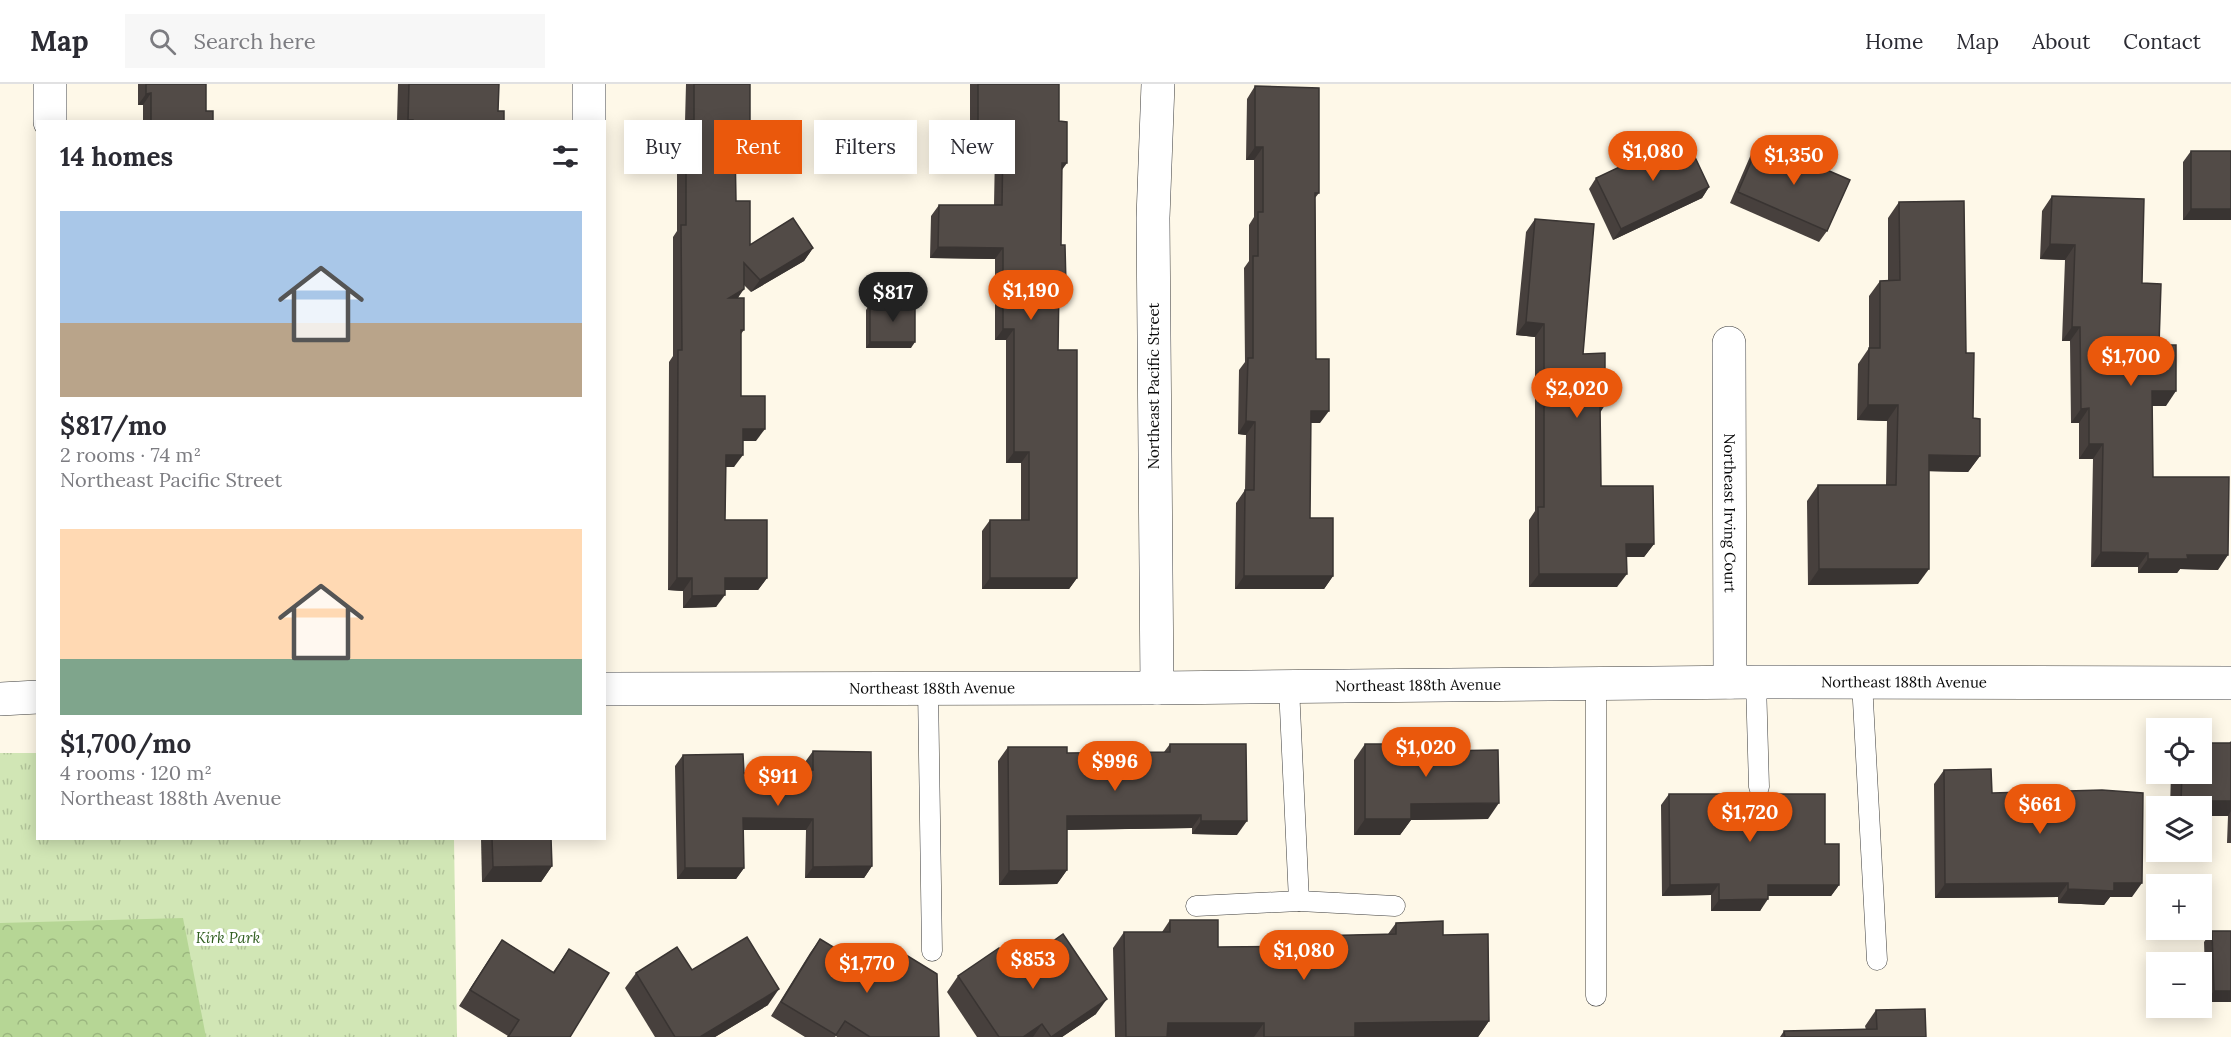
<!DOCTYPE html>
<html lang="en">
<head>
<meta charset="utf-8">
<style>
  :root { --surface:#fff; --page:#f7f7f7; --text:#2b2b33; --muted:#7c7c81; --line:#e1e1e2; --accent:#ea580c }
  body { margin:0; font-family:Lora,serif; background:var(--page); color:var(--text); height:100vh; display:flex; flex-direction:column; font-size:22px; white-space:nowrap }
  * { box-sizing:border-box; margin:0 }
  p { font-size:20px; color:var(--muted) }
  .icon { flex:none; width:33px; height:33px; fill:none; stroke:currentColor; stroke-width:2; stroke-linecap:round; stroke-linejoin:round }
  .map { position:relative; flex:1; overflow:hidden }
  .drawer { position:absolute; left:36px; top:36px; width:570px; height:720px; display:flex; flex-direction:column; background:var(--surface); border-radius:0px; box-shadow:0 3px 15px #0003 }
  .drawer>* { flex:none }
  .guide { position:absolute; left:624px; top:36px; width:570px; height:54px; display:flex; gap:12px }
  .buttons { position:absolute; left:2146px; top:634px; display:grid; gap:12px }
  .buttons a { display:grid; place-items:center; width:66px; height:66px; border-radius:0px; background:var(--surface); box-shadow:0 3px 15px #0003; font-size:30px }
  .price { position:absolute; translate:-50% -51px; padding:0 14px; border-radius:21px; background:var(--accent); color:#fff; font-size:20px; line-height:39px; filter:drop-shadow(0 2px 3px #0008) }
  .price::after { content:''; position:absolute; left:50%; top:36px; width:18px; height:14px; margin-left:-9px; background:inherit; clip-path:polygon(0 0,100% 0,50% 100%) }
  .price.selected { background:#222; color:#fff }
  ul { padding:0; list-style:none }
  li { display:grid; align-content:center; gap:12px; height:318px; padding:0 24px }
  li span { display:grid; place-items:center; height:186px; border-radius:0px; color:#555 }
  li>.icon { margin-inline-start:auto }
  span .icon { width:108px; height:108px; fill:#fffc; stroke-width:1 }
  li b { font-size:26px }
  h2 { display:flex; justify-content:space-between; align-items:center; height:72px; padding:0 24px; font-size:26px }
  .pill { padding:0 21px; border-radius:0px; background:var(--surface); box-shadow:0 3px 15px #0003; font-size:21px; line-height:54px }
  .pill.selected { background:var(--accent); color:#fff }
  header { display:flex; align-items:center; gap:36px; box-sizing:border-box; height:84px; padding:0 30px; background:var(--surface); border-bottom:2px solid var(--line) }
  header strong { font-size:28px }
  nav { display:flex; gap:33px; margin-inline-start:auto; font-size:21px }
  .search { width:420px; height:54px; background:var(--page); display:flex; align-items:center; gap:15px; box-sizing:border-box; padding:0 21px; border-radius:0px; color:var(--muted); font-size:22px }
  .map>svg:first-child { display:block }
  .grass { fill:url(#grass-tufts) }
  .forest { fill:url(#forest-crowns) }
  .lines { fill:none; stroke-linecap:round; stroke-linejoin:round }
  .service-casing { stroke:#3d3d3d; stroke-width:21 }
  .minor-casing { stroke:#3d3d3d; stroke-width:34 }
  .service { stroke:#fff; stroke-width:20 }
  .minor { stroke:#fff; stroke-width:33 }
  .wall { fill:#47403d }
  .shaded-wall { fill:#393432 }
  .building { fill:#524b47; stroke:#393432; stroke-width:1.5 }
  .labels { text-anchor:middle; stroke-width:6; stroke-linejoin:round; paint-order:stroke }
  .street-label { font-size:15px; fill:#0a0a0a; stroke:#fff }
  .park-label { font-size:15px; font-style:italic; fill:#305e1f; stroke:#fff }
</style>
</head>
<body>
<header>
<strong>Map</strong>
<div class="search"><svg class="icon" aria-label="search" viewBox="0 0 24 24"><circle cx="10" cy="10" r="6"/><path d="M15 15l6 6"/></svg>Search here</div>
<nav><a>Home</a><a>Map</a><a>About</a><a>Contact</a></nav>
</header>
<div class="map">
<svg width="2231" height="953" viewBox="0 0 2231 953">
  <defs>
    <pattern id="grass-tufts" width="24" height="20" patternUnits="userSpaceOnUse" patternTransform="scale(1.5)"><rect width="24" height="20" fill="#d1e6b5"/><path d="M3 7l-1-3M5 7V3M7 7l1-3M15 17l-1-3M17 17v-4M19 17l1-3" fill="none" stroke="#b2c49a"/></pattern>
    <pattern id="forest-crowns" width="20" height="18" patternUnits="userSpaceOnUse" patternTransform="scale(1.5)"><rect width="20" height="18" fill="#b6d695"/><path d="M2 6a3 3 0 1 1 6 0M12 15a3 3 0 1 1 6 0" fill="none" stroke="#9bb67f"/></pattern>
  </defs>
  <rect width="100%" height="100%" fill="#fef8e8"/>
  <polygon class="grass" points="0,669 37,669 38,754 454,755 457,953 0,953"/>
  <polygon class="forest" points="183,834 206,953 0,953 0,839"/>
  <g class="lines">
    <g class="service-casing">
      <g id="service">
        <polyline points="1756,598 1759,703"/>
        <polyline points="1862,598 1877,876"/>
        <polyline points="1596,600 1596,912"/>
        <polyline points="928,604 932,867"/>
        <polyline points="1299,817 1395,822"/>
        <polyline points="1196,822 1299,817 1289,603"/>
      </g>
    </g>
    <g class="minor-casing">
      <g id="minor">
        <polyline points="589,0 589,38"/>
        <polyline points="50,38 50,0"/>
        <path id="s1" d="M 1729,259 L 1730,598"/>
        <polyline points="1157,604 1153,134 1158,0"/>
        <path id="s2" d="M 604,605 L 1157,604 L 1756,598 L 2231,599"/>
        <polyline points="0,615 38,613"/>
      </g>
    </g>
    <use href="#service" class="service"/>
    <use href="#minor" class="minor"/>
  </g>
  <g class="wall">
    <polygon points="138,0 206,0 206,27 213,38 143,38 143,21 138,21"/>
    <polygon points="398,0 499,0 498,27 504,38 397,38"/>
    <polygon points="686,0 750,0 750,60 741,72 735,72 736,117 750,161 813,164 804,177 751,208 744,201 738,214 744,246 741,250 741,312 756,357 743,357 734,383 726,383 725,436 767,494 758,506 725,506 716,523 683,524 683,507 668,506 669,278 673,272 673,153 677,147 677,49 685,38"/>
    <polygon points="970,0 1059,0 1059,37 1062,86 1058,266 1077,494 1069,505 982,505 982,447 990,436 1021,436 1021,379 1006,379 1006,256 995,256 995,175 930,174 931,132 939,121 994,121 995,68 970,68"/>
    <polygon points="1255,2 1319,109 1315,114 1316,275 1320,339 1311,339 1310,434 1333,492 1324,505 1235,505 1236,419 1245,406 1246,351 1238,350 1239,286 1245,278 1244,184 1249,177 1249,141 1254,133 1254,76 1246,76 1247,15"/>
    <polygon points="1760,57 1827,147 1819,158 1730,119 1752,68"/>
    <polygon points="2191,67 2231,136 2183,136 2183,78"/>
    <polygon points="1596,94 1709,103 1702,114 1613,156 1589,105"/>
    <polygon points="2052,112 2142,199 2159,261 2166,322 2152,322 2153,393 2218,486 2180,485 2177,489 2138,489 2138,483 2091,483 2093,375 2079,375 2079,339 2071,339 2070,257 2062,257 2065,176 2040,175 2042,127"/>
    <polygon points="1899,118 1966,269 1973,334 1980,372 1968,388 1929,387 1918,500 1808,501 1807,417 1818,401 1886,401 1887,337 1857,336 1858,280 1869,264 1869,212 1880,197 1888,197 1888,134"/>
    <polygon points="1535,135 1583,270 1600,328 1601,402 1654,460 1644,473 1626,473 1617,503 1529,503 1529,436 1535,427 1535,253 1516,251 1526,148"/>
    <polygon points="870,220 911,264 866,264 866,226"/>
    <polygon points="2231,657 2231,759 2227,759 2228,732 2202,732 2202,723 2170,723 2171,690 2202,690"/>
    <polygon points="1170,660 1237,751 1192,750 1192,744 1067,746 1067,786 1057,800 999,801 998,677 1008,663 1067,669 1164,668"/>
    <polygon points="1365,660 1438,667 1488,735 1411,736 1400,751 1354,751 1354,676"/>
    <polygon points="813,667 872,782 864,794 805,794 806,746 743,746 744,784 736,795 677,795 675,682 683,671 744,689 805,686 805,678"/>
    <polygon points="1944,686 1992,709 2132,813 2110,813 2104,821 2058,819 2058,813 1935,814 1934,700"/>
    <polygon points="1669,710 1839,801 1831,812 1768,812 1760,827 1711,827 1711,811 1662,812 1661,721"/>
    <polygon points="481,754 551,754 552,782 541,798 482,798"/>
    <polygon points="1170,836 1218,863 1304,862 1311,852 1388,850 1396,839 1443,851 1489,937 1478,953 1115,953 1113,864 1124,848 1162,848"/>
    <polygon points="2212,847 2231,847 2231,918 2206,918 2204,858"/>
    <polygon points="820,855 873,887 890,861 939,953 837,953 836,952 835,953 805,953 771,932 810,869"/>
    <polygon points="502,856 553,888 569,865 570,953 507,953 508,952 459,922 491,872"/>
    <polygon points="1014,885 1096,930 1062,953 977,953 947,908 958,892"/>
    <polygon points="692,886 768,921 715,953 655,953 625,904 636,889"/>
    <polygon points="1876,926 1926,953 1780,953 1784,947 1866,946 1865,942"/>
  </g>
  <g class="shaded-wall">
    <polygon points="151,9 143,21 138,21 146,10"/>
    <polygon points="978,57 1003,57 995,68 970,68"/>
    <polygon points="735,60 750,60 741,72 727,72"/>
    <polygon points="1255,63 1263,63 1254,76 1246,76"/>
    <polygon points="1062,79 1067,79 1059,90"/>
    <polygon points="1709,103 1702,114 1613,156 1621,145"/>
    <polygon points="2191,125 2231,125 2231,136 2183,136"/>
    <polygon points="2050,160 2075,161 2065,176 2040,175"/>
    <polygon points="938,163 1003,164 995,175 930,174"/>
    <polygon points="813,164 804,177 751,208 760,196"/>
    <polygon points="1059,201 1066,201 1058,212"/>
    <polygon points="744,205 735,218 729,214"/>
    <polygon points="1526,238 1544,240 1535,253 1516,251"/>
    <polygon points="2072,243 2080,243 2070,257 2062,257"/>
    <polygon points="1003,245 1014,245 1006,256 995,256"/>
    <polygon points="870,258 915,258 911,264 866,264"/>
    <polygon points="2152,307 2176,307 2166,322 2142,322"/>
    <polygon points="1600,321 1605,321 1596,335"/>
    <polygon points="1868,321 1898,321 1887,337 1857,336"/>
    <polygon points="2089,324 2079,339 2071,339 2081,325"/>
    <polygon points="1311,327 1329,327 1320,339 1302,339"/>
    <polygon points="1246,337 1255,338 1246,351 1238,350"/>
    <polygon points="743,345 765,345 756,357 735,357"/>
    <polygon points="2089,360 2103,360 2093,375 2079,375"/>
    <polygon points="1014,368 1029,368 1021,379 1006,379"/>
    <polygon points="726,371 743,371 734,383 717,383"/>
    <polygon points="1929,371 1980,372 1968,388 1918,387"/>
    <polygon points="1626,460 1654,460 1644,473 1617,473"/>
    <polygon points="2101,468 2148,469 2138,483 2091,483"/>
    <polygon points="2187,471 2228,471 2218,486 2180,485 2177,489 2138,489 2148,475"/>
    <polygon points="1819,485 1929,485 1918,500 1808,501"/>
    <polygon points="1539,490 1627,490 1617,503 1529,503"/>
    <polygon points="1244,492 1333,492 1324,505 1235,505"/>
    <polygon points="677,494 692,494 683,507 668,506"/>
    <polygon points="725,494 767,494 758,506 717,506"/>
    <polygon points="990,494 1077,494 1069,505 982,505"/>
    <polygon points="725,511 716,523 683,524 692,512"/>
    <polygon points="2181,717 2231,717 2231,727 2228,732 2202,732 2202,723 2177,723"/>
    <polygon points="1499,719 1488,735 1411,736 1400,751 1354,751 1365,735 1411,720"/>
    <polygon points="1201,731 1192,744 1057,746 1067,732"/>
    <polygon points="743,734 813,735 806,746 735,746"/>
    <polygon points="1201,737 1247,737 1237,751 1192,750"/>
    <polygon points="552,782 541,798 482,798 493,783"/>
    <polygon points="872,782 864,794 805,794 813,783"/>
    <polygon points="685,784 744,784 736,795 677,795"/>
    <polygon points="1067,786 1057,800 999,801 1009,787"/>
    <polygon points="2068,799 2058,813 1935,814 1945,800"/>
    <polygon points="2114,799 2142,799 2132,813 2110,813 2104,821 2058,819 2068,805"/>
    <polygon points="1719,800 1711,811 1662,812 1670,801"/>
    <polygon points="1768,801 1839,801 1831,812 1760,812"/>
    <polygon points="1768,815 1760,827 1711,827 1719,816"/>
    <polygon points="779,905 768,921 715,953 700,953"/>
    <polygon points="2214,907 2231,907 2231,918 2206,918"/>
    <polygon points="1107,915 1096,930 1062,953 1051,953"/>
    <polygon points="1489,937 1478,953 1345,953 1355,939"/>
    <polygon points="1168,939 1264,939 1254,953 1158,953"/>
    <polygon points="1042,940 1033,953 1023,953"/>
  </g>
  <g class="building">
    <polygon points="146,0 206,0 206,27 213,27 213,38 151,38 151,9 146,10"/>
    <polygon points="409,0 499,0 498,27 504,27 504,38 413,38 413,36 408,36"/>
    <polygon points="694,0 750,0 750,60 735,60 736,117 750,117 750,161 793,134 813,164 760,196 744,179 744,205 729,214 744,214 744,246 741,246 741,312 765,312 765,345 743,345 743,371 726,371 725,436 767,436 767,494 725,494 725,511 692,512 692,494 677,494 678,266 682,266 681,141 686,141 686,37 694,36"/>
    <polygon points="978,0 1059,0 1059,37 1067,38 1067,79 1062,79 1061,161 1065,161 1066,201 1059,201 1058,266 1077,266 1077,494 990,494 990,436 1029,436 1029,368 1014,368 1014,245 1003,245 1003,164 938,163 939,121 1002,121 1003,57 978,57"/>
    <polygon points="1255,2 1319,4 1319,109 1315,109 1316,275 1329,275 1329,327 1311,327 1310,434 1333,434 1333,492 1244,492 1245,406 1254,406 1255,338 1246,337 1248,274 1253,274 1253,172 1258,172 1258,128 1263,128 1263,63 1255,63"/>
    <polygon points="1685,52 1709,103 1621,145 1596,94"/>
    <polygon points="1760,57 1850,96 1827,147 1738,108"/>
    <rect x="2191" y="67" width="40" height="58"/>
    <polygon points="2052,112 2144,115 2142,199 2161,200 2159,261 2176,261 2176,307 2152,307 2153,393 2229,393 2228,471 2187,471 2188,475 2148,475 2148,469 2101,468 2103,360 2089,360 2089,324 2081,325 2080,243 2072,243 2075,161 2050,160"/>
    <polygon points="1964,117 1966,269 1974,269 1973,334 1980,335 1980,372 1929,371 1929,485 1819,485 1818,401 1896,401 1898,321 1868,321 1869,264 1880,264 1880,197 1900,196 1899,118"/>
    <polygon points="1535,135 1594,140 1583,270 1605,269 1605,321 1600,321 1601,402 1653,402 1654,460 1626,460 1627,490 1539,490 1538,423 1544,423 1544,240 1526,238"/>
    <polygon points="915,219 915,258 870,258 870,220"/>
    <polygon points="2202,659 2231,659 2231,717 2181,717 2182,690 2202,690"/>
    <polygon points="1170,660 1246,660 1247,737 1201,737 1201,731 1067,732 1067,786 1009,787 1008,663 1067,663 1067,669 1170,668"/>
    <polygon points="1365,660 1438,660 1438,667 1498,666 1499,719 1411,720 1411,735 1365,735"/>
    <polygon points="813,667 871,668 872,782 813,783 813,735 743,734 744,784 685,784 683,671 743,670 744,689 813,686"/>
    <polygon points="1991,685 1992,709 2102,706 2143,709 2142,799 2114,799 2114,807 2068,805 2068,799 1945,800 1944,686"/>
    <polygon points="1669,710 1825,710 1825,760 1839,760 1839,801 1768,801 1768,815 1719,816 1719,800 1670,801"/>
    <polygon points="492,754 551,754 552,782 493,783"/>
    <polygon points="1170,836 1218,836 1218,863 1310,862 1311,852 1396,850 1396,839 1443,837 1443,851 1488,850 1489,937 1355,939 1355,953 1264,953 1264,939 1168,939 1167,953 1126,953 1124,848 1170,848"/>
    <polygon points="2212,847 2231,847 2231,907 2214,907"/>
    <polygon points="1063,850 1107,915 1051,953 1042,940 1023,953 999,953 958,892 999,864 1014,885"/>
    <polygon points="747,853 779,905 700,953 675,953 636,889 677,863 692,886"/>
    <polygon points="820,855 874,888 890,861 937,890 939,953 870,953 845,937 836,951 781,918"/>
    <polygon points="502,856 554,889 569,865 609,889 570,953 508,953 519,936 470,906"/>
    <polygon points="1925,925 1926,953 1785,953 1784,947 1877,945 1876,926"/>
  </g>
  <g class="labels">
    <g class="street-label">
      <text transform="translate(1154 302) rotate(-90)" y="5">Northeast Pacific Street</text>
      <text dy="5" stroke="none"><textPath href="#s1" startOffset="170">Northeast Irving Court</textPath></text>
      <text dy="5" stroke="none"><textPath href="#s2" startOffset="1300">Northeast 188th Avenue</textPath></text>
      <text dy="5" stroke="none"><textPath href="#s2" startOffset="814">Northeast 188th Avenue</textPath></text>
      <text dy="5" stroke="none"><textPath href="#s2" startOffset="328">Northeast 188th Avenue</textPath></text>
    </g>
    <g class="park-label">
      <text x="228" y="859">Kirk Park</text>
    </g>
  </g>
</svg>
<div class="buttons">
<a><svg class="icon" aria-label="locate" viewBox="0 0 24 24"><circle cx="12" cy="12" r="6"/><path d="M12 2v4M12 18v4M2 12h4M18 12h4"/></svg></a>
<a><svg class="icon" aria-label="layers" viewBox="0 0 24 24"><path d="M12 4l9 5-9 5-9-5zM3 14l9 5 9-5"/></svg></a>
<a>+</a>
<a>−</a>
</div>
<b class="price" style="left:1653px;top:98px">$1,080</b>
<b class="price" style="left:1794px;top:102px">$1,350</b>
<b class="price" style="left:1031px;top:237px">$1,190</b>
<b class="price selected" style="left:893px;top:239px">$817</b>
<b class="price" style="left:2131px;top:303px">$1,700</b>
<b class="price" style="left:1577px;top:335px">$2,020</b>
<b class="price" style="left:1426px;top:694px">$1,020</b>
<b class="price" style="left:1115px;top:708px">$996</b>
<b class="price" style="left:778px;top:723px">$911</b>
<b class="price" style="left:2040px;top:751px">$661</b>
<b class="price" style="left:1750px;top:759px">$1,720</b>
<b class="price" style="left:1304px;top:897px">$1,080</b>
<b class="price" style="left:1033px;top:906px">$853</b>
<b class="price" style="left:867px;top:910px">$1,770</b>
<div class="guide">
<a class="pill">Buy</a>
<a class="pill selected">Rent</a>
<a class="pill">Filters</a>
<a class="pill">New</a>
</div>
<section class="drawer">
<h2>14 homes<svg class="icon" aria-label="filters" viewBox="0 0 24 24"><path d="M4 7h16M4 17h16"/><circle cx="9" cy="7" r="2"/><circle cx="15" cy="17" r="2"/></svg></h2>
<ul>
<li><span style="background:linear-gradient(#a9c7e8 60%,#b9a48a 0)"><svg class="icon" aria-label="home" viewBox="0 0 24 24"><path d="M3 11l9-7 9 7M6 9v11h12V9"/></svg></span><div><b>$817/mo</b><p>2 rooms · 74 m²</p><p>Northeast Pacific Street</p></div></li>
<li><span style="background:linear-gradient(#ffd9b3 70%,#7fa58c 0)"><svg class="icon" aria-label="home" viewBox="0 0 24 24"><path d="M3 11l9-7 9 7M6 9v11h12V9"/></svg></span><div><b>$1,700/mo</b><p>4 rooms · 120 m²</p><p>Northeast 188th Avenue</p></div></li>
</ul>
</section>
</div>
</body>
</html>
